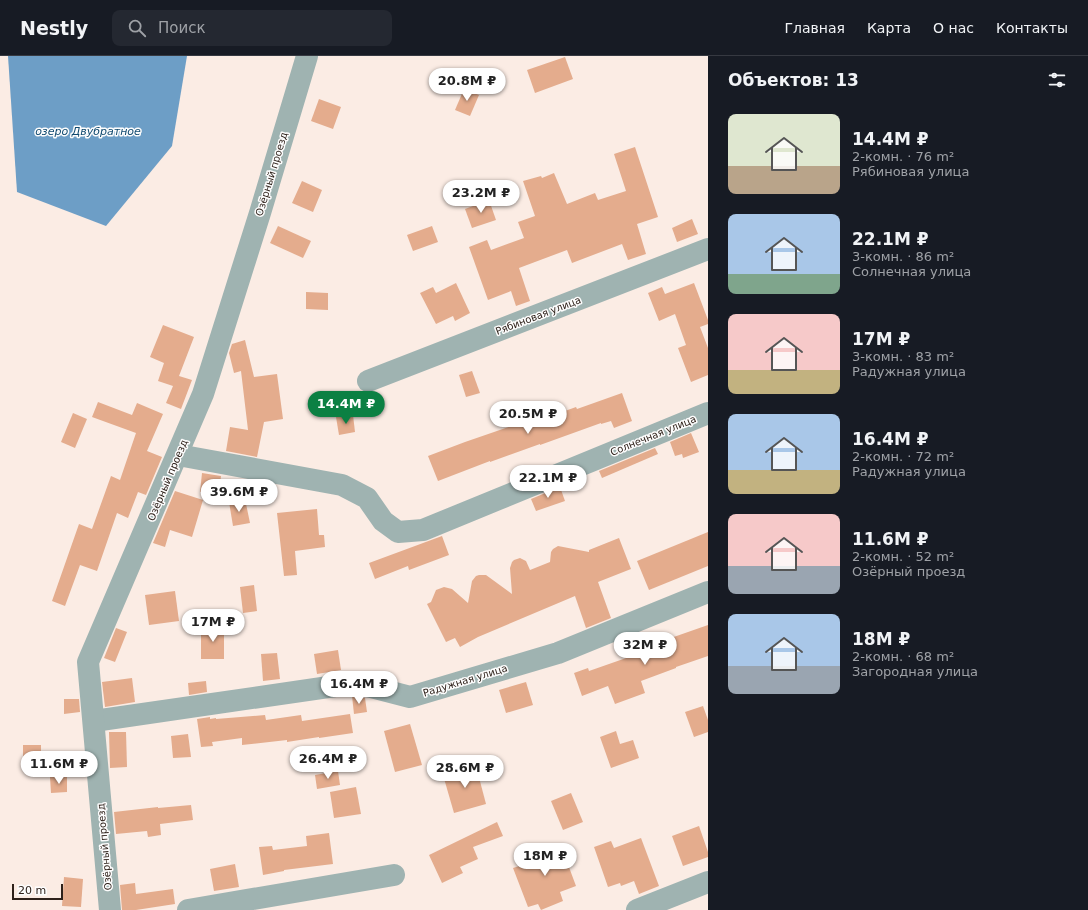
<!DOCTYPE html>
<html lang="ru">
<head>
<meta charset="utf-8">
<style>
  :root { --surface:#171b24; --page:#242831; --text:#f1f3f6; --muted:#9ea1a6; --line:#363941; --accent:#0b8043 }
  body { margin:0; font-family:"DejaVu Sans",sans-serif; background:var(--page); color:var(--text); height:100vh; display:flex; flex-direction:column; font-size:15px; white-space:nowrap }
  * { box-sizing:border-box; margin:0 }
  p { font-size:13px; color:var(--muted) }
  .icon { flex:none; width:22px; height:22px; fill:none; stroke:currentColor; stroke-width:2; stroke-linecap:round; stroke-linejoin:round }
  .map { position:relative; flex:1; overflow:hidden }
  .panel { display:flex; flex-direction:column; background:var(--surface); width:380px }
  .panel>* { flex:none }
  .scale { position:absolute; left:12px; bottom:10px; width:51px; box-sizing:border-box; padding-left:4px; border:2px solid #2e211a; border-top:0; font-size:11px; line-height:14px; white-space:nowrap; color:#2e211a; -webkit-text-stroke:3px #fdfdfd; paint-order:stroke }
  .price { position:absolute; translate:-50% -34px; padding:0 9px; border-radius:14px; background:#fff; color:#222; font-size:13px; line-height:26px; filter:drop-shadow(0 1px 2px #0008) }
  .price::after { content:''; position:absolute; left:50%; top:24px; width:12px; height:9px; margin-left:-6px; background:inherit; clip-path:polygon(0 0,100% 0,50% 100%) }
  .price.active { background:var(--accent); color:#fff }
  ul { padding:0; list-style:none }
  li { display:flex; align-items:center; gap:12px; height:100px; padding:0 20px }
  li span { display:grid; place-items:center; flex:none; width:112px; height:80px; border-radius:8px; color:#555 }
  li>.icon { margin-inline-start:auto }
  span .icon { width:48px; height:48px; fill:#fffc; stroke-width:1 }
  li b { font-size:17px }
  h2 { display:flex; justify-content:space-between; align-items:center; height:48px; padding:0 20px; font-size:17px }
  header { display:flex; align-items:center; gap:24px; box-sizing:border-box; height:56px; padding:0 20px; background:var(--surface); border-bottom:1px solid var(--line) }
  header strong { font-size:19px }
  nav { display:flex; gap:22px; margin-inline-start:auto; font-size:14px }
  .search { width:280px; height:36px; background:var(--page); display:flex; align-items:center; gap:10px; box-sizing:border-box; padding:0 14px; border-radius:8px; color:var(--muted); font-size:15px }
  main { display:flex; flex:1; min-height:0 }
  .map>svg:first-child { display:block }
  .water { fill:#6d9ec6 }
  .building { fill:#e4ac8d }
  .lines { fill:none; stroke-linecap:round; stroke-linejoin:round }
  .minor { stroke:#9fb3b1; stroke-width:22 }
  .labels { text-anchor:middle; stroke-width:3; stroke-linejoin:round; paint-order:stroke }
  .street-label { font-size:10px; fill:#2e211a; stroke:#fdfdfd }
  .water-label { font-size:11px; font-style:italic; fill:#104a70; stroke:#fdfdfd }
</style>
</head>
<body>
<header>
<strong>Nestly</strong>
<div class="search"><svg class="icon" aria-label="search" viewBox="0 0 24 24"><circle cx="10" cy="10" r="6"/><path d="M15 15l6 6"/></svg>Поиск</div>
<nav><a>Главная</a><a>Карта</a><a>О нас</a><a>Контакты</a></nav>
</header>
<main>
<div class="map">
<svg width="708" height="854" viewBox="0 0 708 854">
  <rect width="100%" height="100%" fill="#fbece4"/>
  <polygon class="water" points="8,0 187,0 172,90 106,170 17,136"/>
  <g class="building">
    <polygon points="565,1 573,23 535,37 527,14"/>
    <polygon points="464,33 479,39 470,60 455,54"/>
    <polygon points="319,43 341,51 333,73 311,65"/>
    <polygon points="635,91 658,161 637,168 646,198 628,204 622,188 572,207 567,194 519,212 530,245 516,250 511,235 488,244 469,191 487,184 491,194 524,182 518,166 535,160 523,125 541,120 542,122 554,117 567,148 595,137 598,144 626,135 614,98"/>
    <polygon points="302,125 322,134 313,156 292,147"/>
    <polygon points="489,144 496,164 472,172 465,153"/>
    <polygon points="692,163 698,178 677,186 672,172"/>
    <polygon points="278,170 311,185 303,202 270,187"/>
    <polygon points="432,170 438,186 413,195 407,179"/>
    <polygon points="456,227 470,257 455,265 453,260 436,268 420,237 433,231 436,237"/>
    <polygon points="694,227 708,264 708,268 700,271 708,292 708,319 691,326 678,292 686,289 675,258 659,265 648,237 662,231 665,238"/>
    <polygon points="306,236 328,237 328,254 306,253"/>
    <polygon points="163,269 194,281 179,320 192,324 181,353 166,347 173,330 158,325 164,307 150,301"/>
    <polygon points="245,284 254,321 277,318 283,363 264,366 257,401 226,395 230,371 248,374 241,315 234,317 229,297 232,288"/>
    <polygon points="472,315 480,337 466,341 459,319"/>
    <polygon points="622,337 632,365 614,372 611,365 601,368 601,367 540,389 540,388 490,406 490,405 438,425 428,400 465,386 526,365 521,352 537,346 543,363 576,351 577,353"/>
    <polygon points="98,346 132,359 137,347 163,358 147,395 162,401 146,439 138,436 128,462 117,457 97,515 80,509 65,550 52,545 79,468 92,473 111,420 120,424 136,377 92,361"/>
    <polygon points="73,357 87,363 75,392 61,386"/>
    <polygon points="353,359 355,376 339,379 336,361"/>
    <polygon points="691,377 699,396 683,402 682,398 675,400 670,386"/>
    <polygon points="655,392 658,398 602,422 599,415"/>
    <polygon points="202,417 221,420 219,438 200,436"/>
    <polygon points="560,431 565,445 536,455 531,443"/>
    <polygon points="175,435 203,444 192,481 170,474 165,491 153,487"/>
    <polygon points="245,443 250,467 233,470 229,446"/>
    <polygon points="317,453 319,479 324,479 325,491 295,495 297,519 284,520 277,457"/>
    <polygon points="708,476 708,510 649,534 637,505"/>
    <polygon points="442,480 449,499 409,514 408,510 375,523 369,507"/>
    <polygon points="619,482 631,513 598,526 611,562 586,572 575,540 478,581 460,591 455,582 446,586 427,548 431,546 436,534 444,531 452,533 468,547 472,525 476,520 479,519 486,519 512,538 510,512 512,506 514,504 520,502 526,505 530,514 550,506 551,496 553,493 558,490 589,496 589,494"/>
    <polygon points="254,529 257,555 243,557 240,531"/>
    <polygon points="175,535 179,565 149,569 145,539"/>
    <polygon points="708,569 708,600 676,611 676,612 641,625 645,637 615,648 608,630 582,640 574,617 588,612 589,615 649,594 648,590"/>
    <polygon points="224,571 224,603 201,603 201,572"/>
    <polygon points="116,572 127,576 115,606 104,602"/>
    <polygon points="338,594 341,614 317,618 314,598"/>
    <polygon points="277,597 280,623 263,625 261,598"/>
    <polygon points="132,622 135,646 105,651 102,626"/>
    <polygon points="206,625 207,636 189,639 188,627"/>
    <polygon points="526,626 533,649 506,657 499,634"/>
    <polygon points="352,640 355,640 365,642 367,656 354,658"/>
    <polygon points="64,643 79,643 80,656 64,658"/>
    <polygon points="703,650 708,664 708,676 694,681 685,656"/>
    <polygon points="350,658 353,677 319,682 319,681 287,686 287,684 242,689 242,682 212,686 213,690 201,691 197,663 210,661 210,663 216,662 216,663 265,659 266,664 301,659 302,665"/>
    <polygon points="410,668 422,709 395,716 384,675"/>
    <polygon points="616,675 620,688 633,684 639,702 611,712 600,681"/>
    <polygon points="109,676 126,676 127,711 110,712"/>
    <polygon points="188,678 191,701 173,702 171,680"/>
    <rect x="23" y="689" width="18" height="19"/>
    <polygon points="476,710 486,748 454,757 443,719"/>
    <polygon points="338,715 340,729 317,733 315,719"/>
    <polygon points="50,721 67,721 67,736 51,737"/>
    <polygon points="356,731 361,758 334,762 330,736"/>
    <polygon points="571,737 583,766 563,774 551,745"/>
    <polygon points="191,749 193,764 160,768 161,779 148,781 147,775 116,778 114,756 158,751 158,752"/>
    <polygon points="497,766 503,780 473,791 478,803 460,811 463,817 442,827 429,799"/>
    <polygon points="699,770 708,796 708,801 683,810 672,780"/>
    <polygon points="329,777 333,808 284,814 284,815 263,819 259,791 272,790 273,794 307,790 306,780"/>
    <polygon points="641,782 659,830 639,838 634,825 621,830 620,827 608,831 594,791 611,785 614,792"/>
    <polygon points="560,787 576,830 560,836 563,845 541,854 538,848 528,851 513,812 529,807 527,800"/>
    <polygon points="235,808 239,831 214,835 210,813"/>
    <polygon points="64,821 83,823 81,851 62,850"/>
    <polygon points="135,827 136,838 173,833 175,848 136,854 122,854 120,829"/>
  </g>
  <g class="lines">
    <g class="minor">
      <polyline points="368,325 708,193"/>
      <polyline points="178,399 342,429 367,442 383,465 398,476 423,474 708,357"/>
      <polyline points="94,665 356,627 410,641 558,597 708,536"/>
      <polyline points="110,854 88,606 203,338 260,157 307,0"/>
      <polyline points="188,854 394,819"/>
      <polyline points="637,854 708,826"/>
    </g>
  </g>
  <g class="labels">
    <g class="street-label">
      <text transform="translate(271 118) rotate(-73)" y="4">Озёрный проезд</text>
      <text transform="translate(538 259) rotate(-21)" y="4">Рябиновая улица</text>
      <text transform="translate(653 379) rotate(-22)" y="4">Солнечная улица</text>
      <text transform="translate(167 424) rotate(-67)" y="4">Озёрный проезд</text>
      <text transform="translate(465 624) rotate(-17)" y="4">Радужная улица</text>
      <text transform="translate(104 791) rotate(-95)" y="4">Озёрный проезд</text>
    </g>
    <g class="water-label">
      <text x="88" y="79">озеро Двубратное</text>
    </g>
  </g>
</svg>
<div class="scale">20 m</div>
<b class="price" style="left:467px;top:46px">20.8M ₽</b>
<b class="price" style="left:481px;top:158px">23.2M ₽</b>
<b class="price active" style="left:346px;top:369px">14.4M ₽</b>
<b class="price" style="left:528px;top:379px">20.5M ₽</b>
<b class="price" style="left:548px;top:443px">22.1M ₽</b>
<b class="price" style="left:239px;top:457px">39.6M ₽</b>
<b class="price" style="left:213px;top:587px">17M ₽</b>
<b class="price" style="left:645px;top:610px">32M ₽</b>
<b class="price" style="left:359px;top:649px">16.4M ₽</b>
<b class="price" style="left:328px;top:724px">26.4M ₽</b>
<b class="price" style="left:59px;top:729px">11.6M ₽</b>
<b class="price" style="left:465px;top:733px">28.6M ₽</b>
<b class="price" style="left:545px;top:821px">18M ₽</b>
</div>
<section class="panel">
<h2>Объектов: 13<svg class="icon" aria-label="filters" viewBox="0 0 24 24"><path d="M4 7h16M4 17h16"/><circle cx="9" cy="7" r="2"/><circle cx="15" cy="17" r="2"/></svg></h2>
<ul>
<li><span style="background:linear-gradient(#dfe7d0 65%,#b9a48a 0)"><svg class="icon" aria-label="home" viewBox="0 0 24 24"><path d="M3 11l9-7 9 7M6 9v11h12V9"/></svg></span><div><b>14.4M ₽</b><p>2-комн. · 76 m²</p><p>Рябиновая улица</p></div></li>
<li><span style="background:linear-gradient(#a9c7e8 75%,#7fa58c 0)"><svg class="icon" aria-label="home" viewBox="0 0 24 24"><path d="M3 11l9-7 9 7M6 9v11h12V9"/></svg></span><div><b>22.1M ₽</b><p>3-комн. · 86 m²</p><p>Солнечная улица</p></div></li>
<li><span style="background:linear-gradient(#f6c9c9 70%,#c2b280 0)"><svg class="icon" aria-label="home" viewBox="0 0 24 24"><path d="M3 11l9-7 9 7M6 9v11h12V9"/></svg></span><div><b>17M ₽</b><p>3-комн. · 83 m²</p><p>Радужная улица</p></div></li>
<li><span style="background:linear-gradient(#a9c7e8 70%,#c2b280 0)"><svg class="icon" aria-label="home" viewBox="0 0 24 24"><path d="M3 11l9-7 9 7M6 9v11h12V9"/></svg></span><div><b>16.4M ₽</b><p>2-комн. · 72 m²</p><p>Радужная улица</p></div></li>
<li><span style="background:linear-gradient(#f6c9c9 65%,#9aa5b1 0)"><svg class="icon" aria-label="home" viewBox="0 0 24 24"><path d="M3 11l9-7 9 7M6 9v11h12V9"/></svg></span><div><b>11.6M ₽</b><p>2-комн. · 52 m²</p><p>Озёрный проезд</p></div></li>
<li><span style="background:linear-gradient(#a9c7e8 65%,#9aa5b1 0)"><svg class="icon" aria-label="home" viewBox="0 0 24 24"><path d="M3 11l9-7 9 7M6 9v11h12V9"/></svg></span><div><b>18M ₽</b><p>2-комн. · 68 m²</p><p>Загородная улица</p></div></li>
</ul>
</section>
</main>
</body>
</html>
